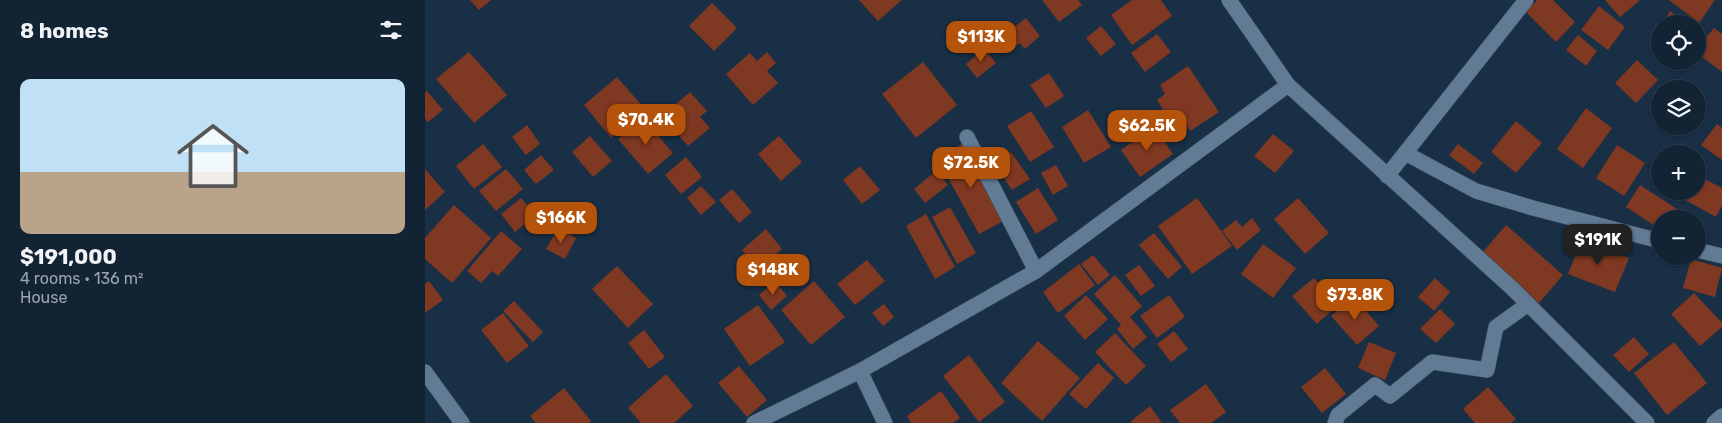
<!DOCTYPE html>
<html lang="en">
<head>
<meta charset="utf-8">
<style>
  :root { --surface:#122334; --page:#1b2b3c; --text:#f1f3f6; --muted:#9ca4ac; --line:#31404f; --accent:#b45309 }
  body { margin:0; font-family:Rubik,sans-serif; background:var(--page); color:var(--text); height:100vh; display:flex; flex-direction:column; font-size:19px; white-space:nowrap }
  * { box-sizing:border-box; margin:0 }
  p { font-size:16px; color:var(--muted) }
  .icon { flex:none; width:28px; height:28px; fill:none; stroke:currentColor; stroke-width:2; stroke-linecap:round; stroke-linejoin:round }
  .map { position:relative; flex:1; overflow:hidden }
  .sheet { display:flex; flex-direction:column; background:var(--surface); width:425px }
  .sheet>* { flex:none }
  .tools { position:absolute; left:1226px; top:15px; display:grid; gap:10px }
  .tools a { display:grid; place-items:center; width:55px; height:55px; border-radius:50%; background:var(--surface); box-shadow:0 1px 4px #0004,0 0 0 1px var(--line); font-size:25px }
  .price { position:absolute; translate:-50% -42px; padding:0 11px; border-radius:10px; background:var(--accent); color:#fff; font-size:16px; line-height:32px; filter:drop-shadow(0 1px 2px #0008) }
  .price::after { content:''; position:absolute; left:50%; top:30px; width:15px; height:11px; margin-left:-8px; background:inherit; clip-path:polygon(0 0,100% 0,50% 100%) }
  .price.on { background:#222; color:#fff }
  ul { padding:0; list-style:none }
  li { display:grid; align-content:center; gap:10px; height:265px; padding:0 20px }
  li+li { border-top:1px solid var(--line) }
  li span { display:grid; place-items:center; height:155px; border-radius:10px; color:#555 }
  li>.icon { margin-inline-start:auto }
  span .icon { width:90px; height:90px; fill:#fffc; stroke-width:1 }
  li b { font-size:21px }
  h2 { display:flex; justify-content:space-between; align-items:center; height:60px; padding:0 20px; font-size:21px }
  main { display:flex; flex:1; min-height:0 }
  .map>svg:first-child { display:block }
  .building { fill:#7f3821 }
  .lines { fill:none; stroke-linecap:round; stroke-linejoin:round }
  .minor-casing { stroke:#3a4c5f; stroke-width:16 }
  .minor { stroke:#627b95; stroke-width:15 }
</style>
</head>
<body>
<main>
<section class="sheet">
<h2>8 homes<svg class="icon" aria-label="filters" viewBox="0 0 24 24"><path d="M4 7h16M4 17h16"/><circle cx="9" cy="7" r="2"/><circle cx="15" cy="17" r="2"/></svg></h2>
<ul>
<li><span style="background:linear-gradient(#bfe0f5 60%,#b9a48a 0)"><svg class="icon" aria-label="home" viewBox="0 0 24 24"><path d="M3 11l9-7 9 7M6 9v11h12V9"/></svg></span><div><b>$191,000</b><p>4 rooms · 136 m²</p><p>House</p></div></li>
</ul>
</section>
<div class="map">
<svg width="1297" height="423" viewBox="0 0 1297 423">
  <rect width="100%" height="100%" fill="#182f45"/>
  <g class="building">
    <polygon points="45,0 66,0 54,10"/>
    <polygon points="434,0 477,0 453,21"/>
    <polygon points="617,0 653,0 657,5 634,22"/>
    <polygon points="707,0 736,0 747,16 707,45 686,15"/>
    <polygon points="1112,0 1128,0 1150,22 1131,42 1101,12"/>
    <polygon points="1180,0 1215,0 1195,17"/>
    <polygon points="1244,0 1290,0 1274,23"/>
    <polygon points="287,3 312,28 289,51 264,26"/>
    <polygon points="1174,6 1200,27 1183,50 1156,30"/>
    <polygon points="1245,11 1264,24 1237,24"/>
    <polygon points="601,18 615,36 600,49 595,43 583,52 574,39"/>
    <polygon points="676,26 691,44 676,56 661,38"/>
    <polygon points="1235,26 1235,49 1225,42"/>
    <polygon points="1289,28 1297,34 1297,72 1272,53 1272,49"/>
    <polygon points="732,34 746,52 720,72 706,53"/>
    <polygon points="1153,35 1172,51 1161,66 1141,50"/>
    <polygon points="559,49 571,63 552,78 541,64"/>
    <polygon points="44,52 82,95 49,123 11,79"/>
    <polygon points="342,52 351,63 342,71 353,83 328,105 301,74 325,53 332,61"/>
    <polygon points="1212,60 1233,80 1211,103 1190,83"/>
    <polygon points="498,62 532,105 491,138 457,94"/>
    <polygon points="763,66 794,112 765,131 759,121 750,128 732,100 740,94 735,85"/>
    <polygon points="624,73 639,96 621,108 605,85"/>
    <polygon points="192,77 220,109 186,138 159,105"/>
    <polygon points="2,91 18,110 3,122 0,119 0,93"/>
    <polygon points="265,92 282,111 275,117 285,128 263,146 237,116"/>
    <polygon points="1161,108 1187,128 1158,168 1132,149"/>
    <polygon points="663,110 686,147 659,163 637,127"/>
    <polygon points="606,111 629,147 605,162 582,126"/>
    <polygon points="218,118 248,153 223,174 193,139"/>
    <polygon points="1091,121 1117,143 1091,173 1066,152"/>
    <polygon points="1292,124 1297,128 1297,160 1276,145"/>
    <polygon points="102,125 115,144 101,155 87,137"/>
    <polygon points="729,127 748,154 715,177 696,150"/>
    <polygon points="848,134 869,151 850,173 829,156"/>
    <polygon points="165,136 187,161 168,177 147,152"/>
    <polygon points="354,136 377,162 356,181 333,154"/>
    <polygon points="58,144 77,167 49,189 31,166"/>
    <polygon points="537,144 580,220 554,234 512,158"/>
    <polygon points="1033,144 1058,163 1049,174 1024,155"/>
    <polygon points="1192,145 1220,163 1199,196 1171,178"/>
    <polygon points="586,152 605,179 587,190 569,163"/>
    <polygon points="116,155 129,170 111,184 99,170"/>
    <polygon points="261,157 277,177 256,194 240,175"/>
    <polygon points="631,165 643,186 628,195 616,173"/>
    <polygon points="435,166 455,190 437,204 418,180"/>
    <polygon points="0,169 20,192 0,210"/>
    <polygon points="81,169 98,189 71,211 54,191"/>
    <polygon points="512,170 523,185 500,203 489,189"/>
    <polygon points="1272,175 1297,188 1297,205 1291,217 1244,191 1272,191"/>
    <polygon points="1215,185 1252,209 1246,219 1235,219 1235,229 1201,207"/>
    <polygon points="276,186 291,202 276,215 262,198"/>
    <polygon points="613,188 633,220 611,234 591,202"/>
    <polygon points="307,189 327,212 314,223 294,200"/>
    <polygon points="96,198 111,215 90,232 76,214"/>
    <polygon points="772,198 807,246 767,274 733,226"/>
    <polygon points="873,198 904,233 880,254 849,219"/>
    <polygon points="29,205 66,238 27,283 0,259 0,238"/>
    <polygon points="525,207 551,253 532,264 507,217"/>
    <polygon points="501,214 530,267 510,279 481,226"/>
    <polygon points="827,218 836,230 812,250 797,231 811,220 817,227"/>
    <polygon points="1081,225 1138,275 1114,303 1057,253"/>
    <polygon points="133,228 151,238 140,259 121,249"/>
    <polygon points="341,229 357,249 333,269 317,250"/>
    <polygon points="76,231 97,249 73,276 67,271 56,283 42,271"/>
    <polygon points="729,233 757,267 743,279 714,245"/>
    <polygon points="1157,239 1204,258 1190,292 1143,274"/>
    <polygon points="838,244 871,268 848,298 816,274"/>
    <polygon points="668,255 685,275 673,285 656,264"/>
    <polygon points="1266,259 1297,268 1290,297 1258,288"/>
    <polygon points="442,260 460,281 430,305 412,284"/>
    <polygon points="654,264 670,285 633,313 618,292"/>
    <polygon points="714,265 730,286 716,296 700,275"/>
    <polygon points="192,266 228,304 203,328 167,289"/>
    <polygon points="690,275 717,306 705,317 722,337 708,349 692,329 696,325 669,294"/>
    <polygon points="889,278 913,305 892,324 867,296"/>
    <polygon points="1010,278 1025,292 1009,311 993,297"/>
    <polygon points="4,281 18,300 0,313 0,284"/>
    <polygon points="350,281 362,296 346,310 334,295"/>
    <polygon points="389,281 420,317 386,345 356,310"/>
    <polygon points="1269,293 1297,323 1297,327 1275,346 1246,314"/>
    <polygon points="661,295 683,319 660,340 639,316"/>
    <polygon points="744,295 760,317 732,338 715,316"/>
    <polygon points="929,297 954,326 932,345 906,316"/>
    <polygon points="89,301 118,332 108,342 78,311"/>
    <polygon points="459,304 469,317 458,326 447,313"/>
    <polygon points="333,305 360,342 325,366 299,329"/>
    <polygon points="1015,309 1030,324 1011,343 995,329"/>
    <polygon points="78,313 104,346 82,363 56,330"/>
    <polygon points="219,330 240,357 224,369 203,343"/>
    <polygon points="749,331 763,349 746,362 732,344"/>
    <polygon points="690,333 721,366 701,385 670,352"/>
    <polygon points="1209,337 1224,354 1204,372 1188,355"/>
    <polygon points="613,341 655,378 617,421 576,383"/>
    <polygon points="944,342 971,353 960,380 933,368"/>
    <polygon points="1249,342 1282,383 1242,415 1209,373"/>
    <polygon points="544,355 580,402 554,422 518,376"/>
    <polygon points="673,363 689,378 661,409 644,394"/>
    <polygon points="314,366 342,400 322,417 293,383"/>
    <polygon points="900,368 921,394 897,413 876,387"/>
    <polygon points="241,374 268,406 249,423 216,423 203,408"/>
    <polygon points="781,384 801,412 786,423 755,423 745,410"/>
    <polygon points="1063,387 1091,419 1086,423 1050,423 1038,409"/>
    <polygon points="139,388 166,421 164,423 111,423 105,416"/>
    <polygon points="516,391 535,418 528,423 486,423 482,416"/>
    <polygon points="725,406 737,423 707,423 706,421"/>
  </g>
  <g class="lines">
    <g class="minor-casing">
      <g id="minor">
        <polyline points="804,0 863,85 1088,289 1222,423"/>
        <polyline points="542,137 611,271"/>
        <polyline points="980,153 1051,191 1108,208 1235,241"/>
        <polyline points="962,176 1101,0"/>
        <polyline points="1272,250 1297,256"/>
        <polyline points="435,371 460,423"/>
        <polyline points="0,372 37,423"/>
        <polyline points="329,423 435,371 611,271 863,85"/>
        <polyline points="910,423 913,415 950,385 965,396 1007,362 1062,370 1071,327 1103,304"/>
        <polyline points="1289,423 1297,416"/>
      </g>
    </g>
    <use href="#minor" class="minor"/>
  </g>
</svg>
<div class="tools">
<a><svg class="icon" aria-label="locate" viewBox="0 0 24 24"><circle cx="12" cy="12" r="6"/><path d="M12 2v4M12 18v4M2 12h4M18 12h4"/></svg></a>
<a><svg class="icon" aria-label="layers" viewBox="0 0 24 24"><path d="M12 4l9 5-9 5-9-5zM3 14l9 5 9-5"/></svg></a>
<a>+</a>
<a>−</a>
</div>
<b class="price" style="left:556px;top:63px">$113K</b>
<b class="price" style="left:221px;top:146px">$70.4K</b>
<b class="price" style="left:722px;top:152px">$62.5K</b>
<b class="price" style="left:546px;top:189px">$72.5K</b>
<b class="price" style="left:136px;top:244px">$166K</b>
<b class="price on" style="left:1173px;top:266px">$191K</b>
<b class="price" style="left:348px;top:296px">$148K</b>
<b class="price" style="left:930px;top:321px">$73.8K</b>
</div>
</main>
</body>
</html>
